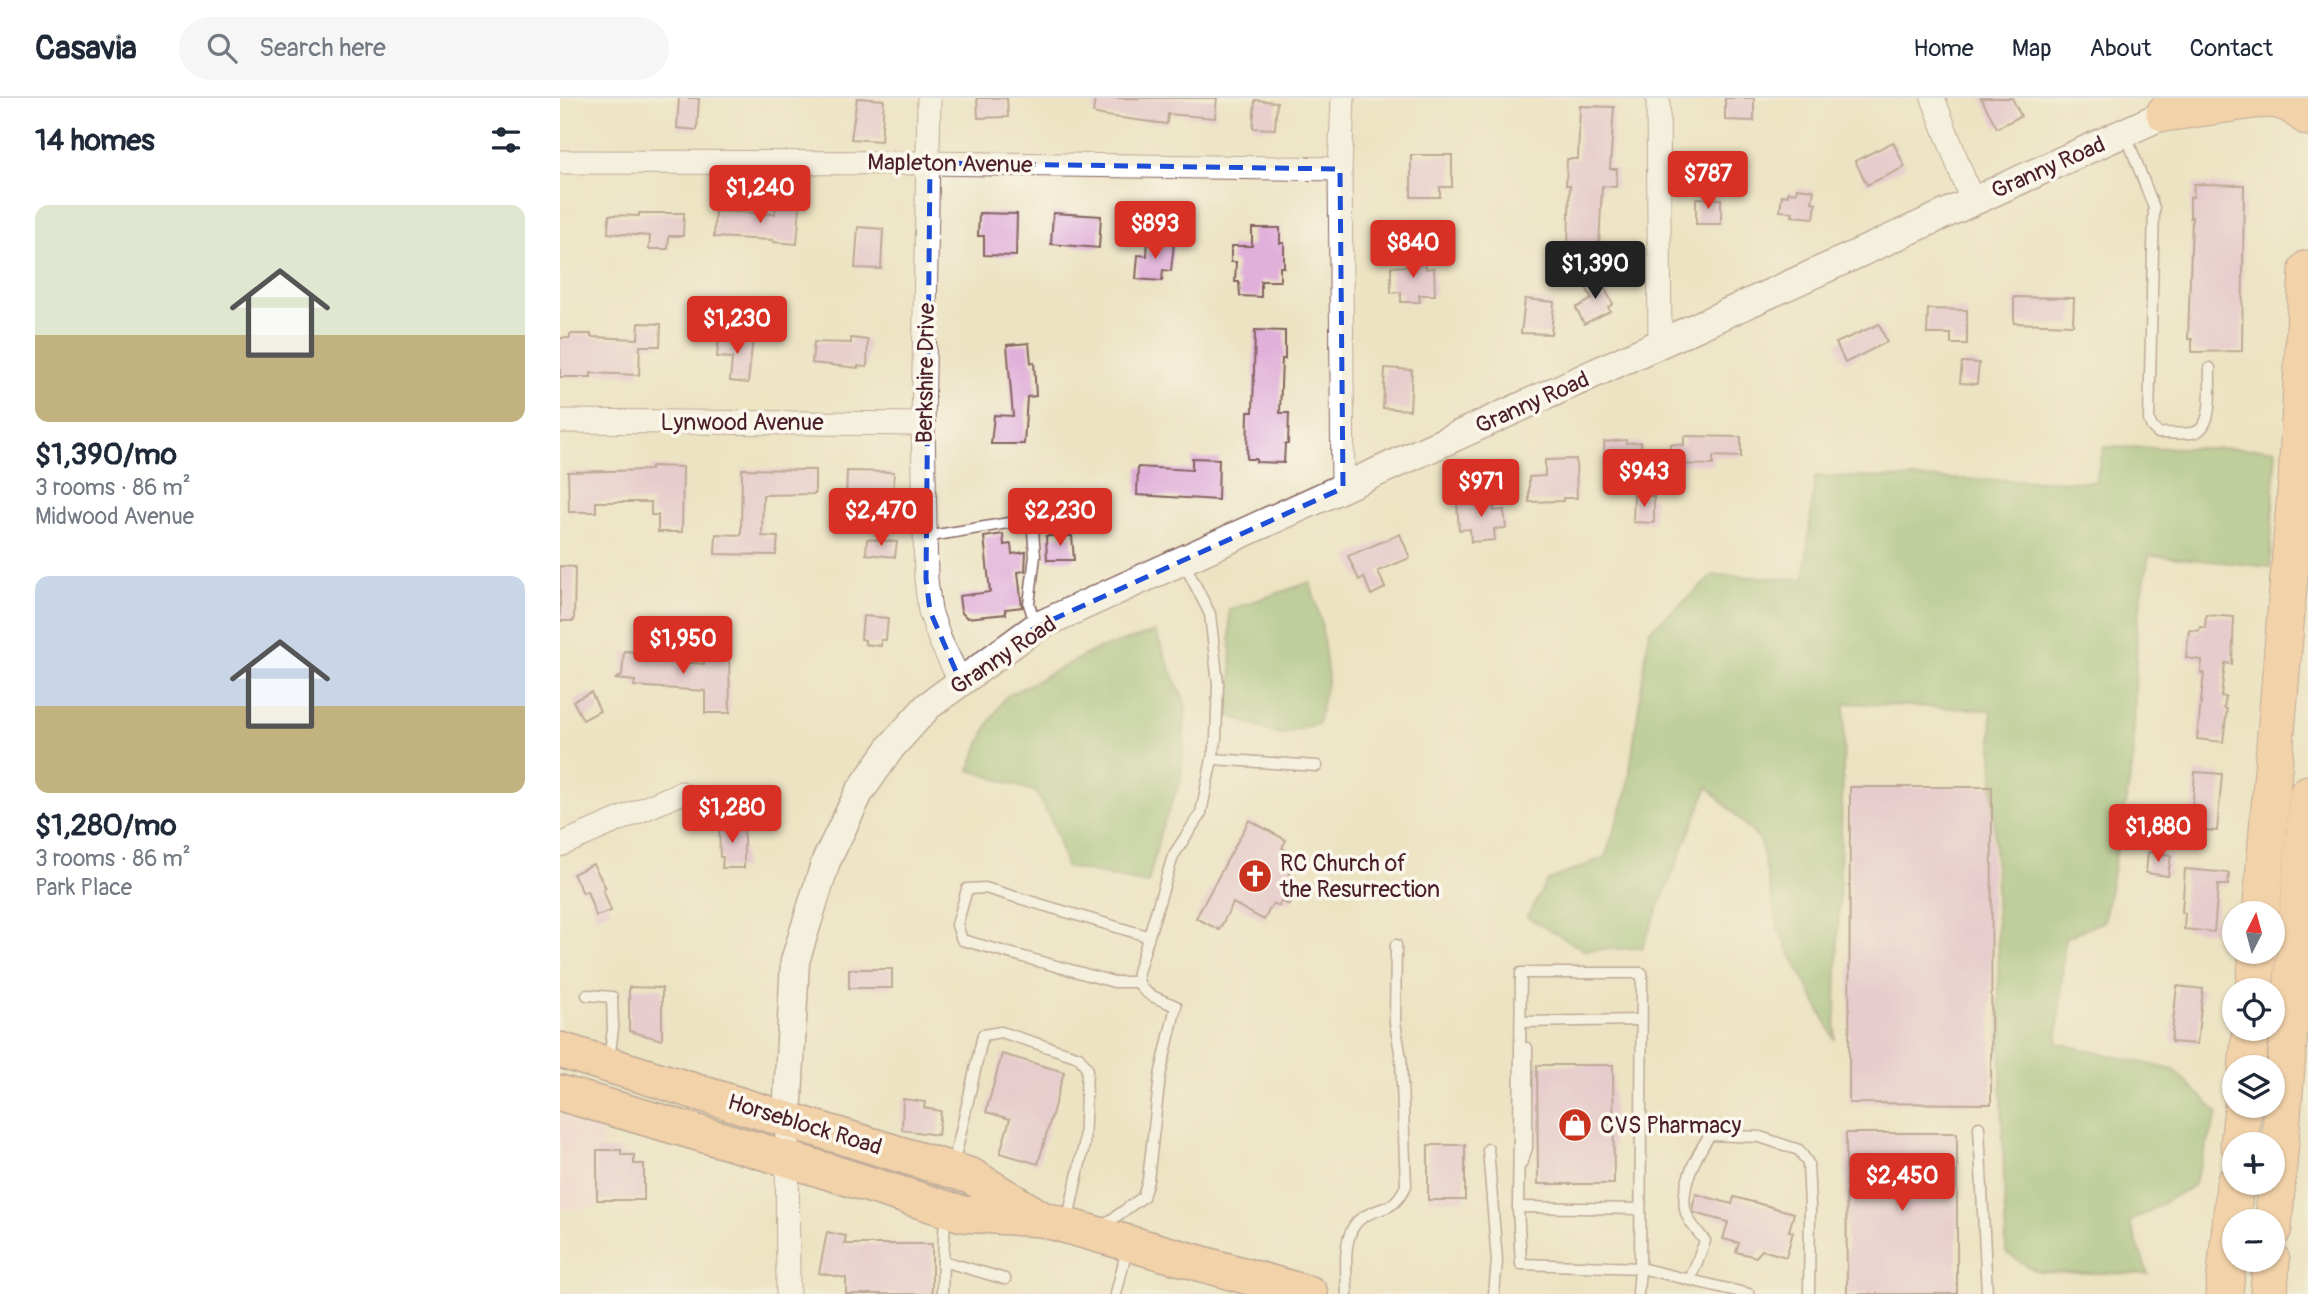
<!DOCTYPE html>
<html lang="en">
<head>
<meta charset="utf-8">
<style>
  :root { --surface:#fff; --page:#f6f6f7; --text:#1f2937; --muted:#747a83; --line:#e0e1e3; --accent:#d93025 }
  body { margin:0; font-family:Pangolin,sans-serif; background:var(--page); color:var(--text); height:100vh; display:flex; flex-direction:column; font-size:26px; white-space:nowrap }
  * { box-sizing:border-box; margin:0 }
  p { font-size:23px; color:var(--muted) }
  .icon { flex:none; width:38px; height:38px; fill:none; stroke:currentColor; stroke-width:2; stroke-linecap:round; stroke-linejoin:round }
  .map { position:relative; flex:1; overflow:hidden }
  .drawer { display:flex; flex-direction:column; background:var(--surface); width:560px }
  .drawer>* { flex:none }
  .needle { width:46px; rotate:6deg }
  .buttons { position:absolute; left:1662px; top:803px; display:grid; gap:14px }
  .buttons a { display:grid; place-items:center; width:63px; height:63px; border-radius:50%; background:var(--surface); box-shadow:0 2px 5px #0004; font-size:35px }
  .price { position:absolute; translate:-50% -60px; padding:0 16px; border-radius:7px; background:var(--accent); color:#fff; font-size:23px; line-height:46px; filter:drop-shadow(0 2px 4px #0008) }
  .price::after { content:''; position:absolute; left:50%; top:42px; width:21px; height:16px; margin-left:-10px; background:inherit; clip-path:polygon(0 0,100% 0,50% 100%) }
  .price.selected { background:#222; color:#fff }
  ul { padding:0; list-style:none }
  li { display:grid; align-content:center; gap:14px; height:371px; padding:0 35px }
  li span { display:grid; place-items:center; height:217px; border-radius:14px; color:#555 }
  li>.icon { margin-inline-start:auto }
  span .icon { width:126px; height:126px; fill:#fffc; stroke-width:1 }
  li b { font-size:30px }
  h2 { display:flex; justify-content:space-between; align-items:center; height:84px; padding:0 35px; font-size:30px }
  header { display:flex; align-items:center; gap:42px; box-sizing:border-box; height:98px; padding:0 35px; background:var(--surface); border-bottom:2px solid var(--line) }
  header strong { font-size:33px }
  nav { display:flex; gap:38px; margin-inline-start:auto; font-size:24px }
  .search { width:490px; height:63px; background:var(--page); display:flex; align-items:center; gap:18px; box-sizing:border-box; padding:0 24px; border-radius:38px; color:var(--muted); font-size:26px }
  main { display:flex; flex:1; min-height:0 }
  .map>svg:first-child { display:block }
  .built { fill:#f5cfdb }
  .forest { fill:#88b46c; stroke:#696a4c; stroke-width:2 }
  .building { fill:#e0afda }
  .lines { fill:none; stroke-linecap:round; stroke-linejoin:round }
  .service-casing { stroke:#836460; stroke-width:13 }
  .minor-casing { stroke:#836460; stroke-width:25 }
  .tertiary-casing { stroke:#836460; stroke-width:31 }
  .primary-casing { stroke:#836460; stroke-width:38 }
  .trunk-casing { stroke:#836460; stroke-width:39 }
  .service { stroke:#fff; stroke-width:10 }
  .minor { stroke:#fff; stroke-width:23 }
  .tertiary { stroke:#fff; stroke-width:28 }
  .primary { stroke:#f9bc8a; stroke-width:35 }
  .trunk { stroke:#f9bc8a; stroke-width:37 }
  .marked { fill:none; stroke:#1d4ed8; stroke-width:5; stroke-dasharray:14 9; stroke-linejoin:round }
  .labels { text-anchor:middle; stroke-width:7; stroke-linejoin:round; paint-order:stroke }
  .street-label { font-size:23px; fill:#4a1f2b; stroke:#fbf7ec }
  .poi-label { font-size:23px; fill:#4a1f2b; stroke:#fbf7ec; text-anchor:start }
</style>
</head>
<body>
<header>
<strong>Casavia</strong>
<div class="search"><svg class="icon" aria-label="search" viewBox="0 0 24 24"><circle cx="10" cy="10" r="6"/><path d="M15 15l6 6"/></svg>Search here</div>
<nav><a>Home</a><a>Map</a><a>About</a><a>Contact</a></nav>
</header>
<main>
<section class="drawer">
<h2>14 homes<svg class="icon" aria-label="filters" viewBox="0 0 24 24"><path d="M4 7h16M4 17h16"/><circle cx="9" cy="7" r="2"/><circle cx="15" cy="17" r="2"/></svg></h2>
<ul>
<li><span style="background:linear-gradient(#dfe7d0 60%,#c2b280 0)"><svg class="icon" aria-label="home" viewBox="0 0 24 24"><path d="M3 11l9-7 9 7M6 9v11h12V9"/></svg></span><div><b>$1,390/mo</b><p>3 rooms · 86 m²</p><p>Midwood Avenue</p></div></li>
<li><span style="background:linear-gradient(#c9d6e8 60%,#c2b280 0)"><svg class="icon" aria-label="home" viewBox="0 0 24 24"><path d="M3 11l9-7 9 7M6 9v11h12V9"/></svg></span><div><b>$1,280/mo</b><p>3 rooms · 86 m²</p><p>Park Place</p></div></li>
</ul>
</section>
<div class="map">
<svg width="1748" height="1196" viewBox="0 0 1748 1196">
  <rect width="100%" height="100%" fill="#fbf7ec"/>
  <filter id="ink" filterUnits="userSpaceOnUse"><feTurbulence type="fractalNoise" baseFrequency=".0143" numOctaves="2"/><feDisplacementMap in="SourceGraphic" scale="14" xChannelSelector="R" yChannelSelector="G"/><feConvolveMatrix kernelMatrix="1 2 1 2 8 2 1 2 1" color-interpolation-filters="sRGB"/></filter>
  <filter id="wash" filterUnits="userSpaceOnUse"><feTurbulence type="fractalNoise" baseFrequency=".00686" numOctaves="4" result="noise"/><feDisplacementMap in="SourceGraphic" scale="28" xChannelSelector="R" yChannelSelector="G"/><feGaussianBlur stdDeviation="1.57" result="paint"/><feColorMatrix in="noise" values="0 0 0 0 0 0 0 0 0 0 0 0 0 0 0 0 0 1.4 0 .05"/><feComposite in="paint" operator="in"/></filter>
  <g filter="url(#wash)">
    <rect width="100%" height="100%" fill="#ece3c3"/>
    <polygon class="built" points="0,996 45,1012 39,1109 0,1112"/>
    <g class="forest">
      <polygon points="1544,349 1716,351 1710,469 1589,457 1577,527 1573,664 1544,823 1505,840 1497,945 1614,972 1658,1015 1633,1088 1570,1124 1588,1176 1478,1174 1446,1155 1431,612 1285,605 1275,942 1218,831 1200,742 1148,689 1082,850 1024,852 967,819 987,783 1045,759 1067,694 1089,533 1154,477 1244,481 1255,378 1535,384"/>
      <polygon points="750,484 761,523 768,580 758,626 719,637 667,617 672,578 669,512"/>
      <polygon points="595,534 626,607 621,682 601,732 588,786 506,769 493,726 476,694 409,672 428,627 445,599 535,552"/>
    </g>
    <g id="blocks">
      <g class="building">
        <polygon points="119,0 139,0 137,32 117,30"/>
        <polygon points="297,0 324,2 321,43 291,41"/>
        <polygon points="417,0 447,0 448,19 418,20"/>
        <polygon points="535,0 657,0 655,20 608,16 607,26 546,18 533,15"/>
        <polygon points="1165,0 1194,0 1194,23 1165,22"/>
        <polygon points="1421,0 1452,0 1461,18 1437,30"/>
        <polygon points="695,2 717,4 715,31 693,30"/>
        <polygon points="1020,8 1054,9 1050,71 1057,71 1056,89 1042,88 1039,148 1008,147 1010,87 1006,87 1007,61 1018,61"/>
        <polygon points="1333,44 1345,69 1307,87 1295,63"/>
        <polygon points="851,57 892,57 892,89 880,89 880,99 851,99"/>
        <polygon points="1634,86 1684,87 1682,253 1632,254 1632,241 1628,241 1632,119 1630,120 1630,99 1633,99"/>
        <polygon points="1237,90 1254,92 1252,104 1256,105 1254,120 1232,118 1233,114 1220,113 1222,97 1228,98 1228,94 1236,95"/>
        <polygon points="1136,100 1161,101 1161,126 1136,126"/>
        <polygon points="216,106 240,108 237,146 213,144 213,142 154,139 155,113 215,116"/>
        <polygon points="79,115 124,115 123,138 109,138 108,151 89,151 90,138 48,135 49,117 79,118"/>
        <polygon points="419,115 457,116 456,158 424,157 424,138 418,138"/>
        <polygon points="493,115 541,118 539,150 491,146"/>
        <polygon points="298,129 323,131 321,171 295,170"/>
        <polygon points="692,130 720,130 720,145 724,145 724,169 720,169 720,183 701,183 701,199 680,198 679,184 675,184 676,164 671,164 671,148 692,148"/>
        <polygon points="588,142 614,145 611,173 603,172 602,183 576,181 578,157 587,158"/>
        <polygon points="848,159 865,159 866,171 874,170 875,197 859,197 860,204 841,204 841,194 831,195 831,169 848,168"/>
        <polygon points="1038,178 1053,206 1048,209 1050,213 1024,226 1016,210 1032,201 1024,185"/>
        <polygon points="1454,199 1514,200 1513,227 1454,225"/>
        <polygon points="965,201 994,204 991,236 961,235"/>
        <polygon points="1368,211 1407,212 1407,246 1391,246 1391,236 1367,236"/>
        <polygon points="79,225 101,226 100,248 80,248 79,277 31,275 31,279 0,279 0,240 10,240 10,236 31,236 31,239 78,241"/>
        <polygon points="1319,226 1327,244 1285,265 1276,245"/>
        <polygon points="695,232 725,233 725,261 722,261 720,315 729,315 728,346 725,346 724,365 696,364 696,361 687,361 688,314 693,314"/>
        <polygon points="159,237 193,240 188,285 170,283 172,260 157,259"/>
        <polygon points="291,240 308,242 307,269 298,268 298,270 252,265 254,244 291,245"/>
        <polygon points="469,245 471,265 474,264 476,298 467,299 464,346 431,346 434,317 453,318 447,247"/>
        <polygon points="1402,264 1419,265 1417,286 1400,285"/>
        <polygon points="825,270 852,272 850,312 823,310"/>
        <polygon points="1124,338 1181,339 1181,359 1153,358 1153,367 1109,366 1110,346 1124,347"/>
        <polygon points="1066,342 1066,345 1081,344 1084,388 1046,391 1044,344"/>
        <polygon points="632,360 659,361 658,402 577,397 578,369 632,372"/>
        <polygon points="1016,361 1017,400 1003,400 1003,403 969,404 969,379 985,378 985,362"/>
        <polygon points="91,368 123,369 122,434 98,434 98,417 91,417 91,404 36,404 36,414 9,414 8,374 91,372"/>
        <polygon points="182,371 255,372 255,396 203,397 202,438 218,439 216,457 155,456 156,436 181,437"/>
        <polygon points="287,373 334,374 333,406 286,406"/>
        <polygon points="1074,397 1094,398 1094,425 1073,424"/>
        <polygon points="933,398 934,413 944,412 946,430 934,431 935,442 911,444 910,431 899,432 897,405 916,404 915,399"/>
        <polygon points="443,436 444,447 451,446 452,456 466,454 465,473 458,474 462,509 445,511 446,516 407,520 401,514 399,498 430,494 424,439"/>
        <polygon points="840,436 850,460 818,473 825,490 811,497 804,479 799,482 788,458"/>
        <polygon points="486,438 512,438 514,462 487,462"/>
        <polygon points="307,441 337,444 335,459 306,456"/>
        <polygon points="0,468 15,469 14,523 0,523"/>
        <polygon points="1646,517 1674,519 1672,566 1665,565 1661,598 1666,599 1664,610 1667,611 1663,644 1637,641 1644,575 1641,575 1642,562 1626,560 1629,532 1639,533 1640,529 1645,530"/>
        <polygon points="303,518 328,520 326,542 321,542 321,548 305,546 305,542 301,541"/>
        <polygon points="64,553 100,556 99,562 144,566 144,555 169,555 170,615 145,615 145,593 74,588 75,583 55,581 62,578"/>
        <polygon points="31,594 40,613 23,622 13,603"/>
        <polygon points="1635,674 1662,676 1657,733 1631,731"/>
        <polygon points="1290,689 1432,689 1431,1006 1289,1005"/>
        <polygon points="689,722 726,742 722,750 739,759 729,777 734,779 731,784 739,789 729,807 721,803 719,808 713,805 704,822 673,805 659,832 636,820"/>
        <polygon points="159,726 184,726 184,770 162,770 163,759 160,759"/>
        <polygon points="1588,754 1611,757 1608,778 1586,775"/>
        <polygon points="33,766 46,790 43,791 51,813 36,818 27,793 23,795 13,776"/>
        <polygon points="1625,771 1669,775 1668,787 1658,787 1654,834 1624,831 1625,815 1622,814"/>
        <rect x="289" y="871" width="43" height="19"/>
        <polygon points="1617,888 1643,891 1637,946 1611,944"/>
        <polygon points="69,889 102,890 102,942 69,933"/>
        <polygon points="442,956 504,974 478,1066 440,1055 450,1021 426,1014"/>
        <polygon points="977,967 1053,967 1054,1086 978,1086"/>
        <polygon points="343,1001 365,1004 364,1010 381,1013 378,1037 342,1032"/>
        <polygon points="1286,1035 1397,1035 1397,1196 1287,1196"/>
        <rect x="868" y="1047" width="37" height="55"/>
        <polygon points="37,1052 61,1052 61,1057 74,1057 74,1066 84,1066 84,1102 37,1102"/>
        <polygon points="1136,1096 1172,1106 1174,1099 1234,1115 1229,1133 1233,1134 1226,1159 1202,1152 1196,1159 1176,1154 1179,1145 1163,1141 1168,1124 1134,1115 1133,1107"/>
        <polygon points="267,1134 286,1138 284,1146 372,1146 372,1196 286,1196 286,1180 259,1175"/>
      </g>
    </g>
  </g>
  <g filter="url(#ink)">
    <use href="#blocks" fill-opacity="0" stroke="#836460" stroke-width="2"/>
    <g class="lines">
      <g class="service-casing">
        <g id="service">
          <path d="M 1566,37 L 1594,110 L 1589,322 L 1592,329 L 1598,335 C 1609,335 1621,336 1632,335 C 1655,332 1649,288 1650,270"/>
          <polyline points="365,439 472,421 475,458 469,506 476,528"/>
          <polyline points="653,661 757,668"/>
          <polyline points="576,884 554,884 402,842 397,827 407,791 425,790 587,838"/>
          <polyline points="27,897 52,899 53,930 49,963"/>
          <polyline points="961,924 1081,922"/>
          <polyline points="1419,1029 1427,1196"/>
          <polyline points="928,1051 937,1163 934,1196"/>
          <polyline points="961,1066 967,1050 967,950"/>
          <polyline points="393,1068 423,937 441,934 519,959 527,970 524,1047 507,1125"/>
          <polyline points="958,1109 1080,1111"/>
          <path d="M 540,1130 L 583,1099 L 588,1082 L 600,978 L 616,908 C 599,900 575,897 578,874 L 613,758 L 641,715 L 656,641 L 658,586 L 650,516 L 623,463"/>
          <polyline points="383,1163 385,1117"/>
          <path d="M 1130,1182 L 1145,1143 C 1139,1135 1129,1125 1126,1115 C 1119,1091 1136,1057 1150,1037 L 1200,1039 L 1239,1052 L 1248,1065 L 1250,1108 L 1249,1196"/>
          <polyline points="382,1196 383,1163 445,1181"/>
          <polyline points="556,1196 567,1151"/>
          <path d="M 787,1196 C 787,1174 780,1133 803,1119 C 825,1106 832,1115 846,1088 L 841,960 L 835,925 L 836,847"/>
          <polyline points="1078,1196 1080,1170 1082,875 961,875 958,1109 961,1166 1080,1170 1189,1196"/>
        </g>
      </g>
      <g class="minor-casing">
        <g id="minor">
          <polyline points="369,0 363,326 366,481 370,513 380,542 401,585"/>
          <polyline points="1098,0 1100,246"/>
          <polyline points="1373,0 1412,103"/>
          <polyline points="0,64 370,65 780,71"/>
          <polyline points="0,323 363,326"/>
          <polyline points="783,390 780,71 783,0"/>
          <polyline points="0,747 121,695"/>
          <polyline points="227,1021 228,1196"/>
        </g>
      </g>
      <g class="tertiary-casing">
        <polyline id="tertiary" points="227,1021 235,863 266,763 299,695 331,649 368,608 476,529 1625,7"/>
      </g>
      <g class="primary-casing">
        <g id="primary">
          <polyline points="0,952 411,1078 477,1118"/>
          <polyline points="0,995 228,1061 403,1116 482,1121 750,1196"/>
        </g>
      </g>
      <g class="trunk-casing">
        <g id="trunk">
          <polyline points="1605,15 1694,2 1715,1 1730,6 1748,19"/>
          <polyline points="1701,816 1737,382 1748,171"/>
          <polyline points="1694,892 1698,854"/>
          <polyline points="1687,970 1691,931"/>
          <polyline points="1679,1046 1683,1008"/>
          <polyline points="1713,1131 1748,696"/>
          <polyline points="1664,1196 1675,1085"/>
          <polyline points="1709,1196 1711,1162"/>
        </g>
      </g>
      <use href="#service" class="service"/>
      <use href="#minor" class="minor"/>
      <use href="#tertiary" class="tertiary"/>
      <use href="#primary" class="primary"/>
      <use href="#trunk" class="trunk"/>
    </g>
  </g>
  <path d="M0 0H1748V1196H0ZM 370,65 L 780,71 L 783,390 L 476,529 L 401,585 L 370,513 L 366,481 Z" fill="#ece3c3" fill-opacity=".55" fill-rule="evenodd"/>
  <path class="marked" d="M 370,65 L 780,71 L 783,390 L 476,529 L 401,585 L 370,513 L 366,481 Z"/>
  <defs>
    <g id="church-disc" transform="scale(1.75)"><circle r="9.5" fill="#c8321e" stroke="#fbf7ec"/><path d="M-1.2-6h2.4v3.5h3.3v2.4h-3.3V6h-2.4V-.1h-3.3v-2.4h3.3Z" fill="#fff"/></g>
    <g id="shop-disc" transform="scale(1.75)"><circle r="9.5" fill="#c8321e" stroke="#fbf7ec"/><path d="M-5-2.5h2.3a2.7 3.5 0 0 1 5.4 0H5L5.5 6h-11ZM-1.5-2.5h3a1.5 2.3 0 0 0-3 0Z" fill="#fff"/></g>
  </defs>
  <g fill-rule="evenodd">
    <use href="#church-disc" x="695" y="778"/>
    <use href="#shop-disc" x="1015" y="1027"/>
  </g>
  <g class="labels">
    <g class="street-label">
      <text transform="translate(390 65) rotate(1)" y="8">Mapleton Avenue</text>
      <text transform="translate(1488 69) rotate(-24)" y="8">Granny Road</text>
      <text transform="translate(365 275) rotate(-89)" y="8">Berkshire Drive</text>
      <text transform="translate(972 304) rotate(-24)" y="8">Granny Road</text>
      <text x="182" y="332">Lynwood Avenue</text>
      <text transform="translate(443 557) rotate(-34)" y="8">Granny Road</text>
      <text transform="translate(245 1026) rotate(17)" y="8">Horseblock Road</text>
    </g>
    <g class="poi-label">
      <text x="720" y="773">RC Church of<tspan x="720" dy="26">the Resurrection</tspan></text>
      <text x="1040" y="1035">CVS Pharmacy</text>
    </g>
  </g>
</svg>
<div class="buttons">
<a><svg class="needle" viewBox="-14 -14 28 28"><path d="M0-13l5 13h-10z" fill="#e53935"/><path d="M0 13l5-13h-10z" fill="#747a83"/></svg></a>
<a><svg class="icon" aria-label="locate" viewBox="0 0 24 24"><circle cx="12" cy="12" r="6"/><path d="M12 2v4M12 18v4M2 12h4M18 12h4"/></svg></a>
<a><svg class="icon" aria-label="layers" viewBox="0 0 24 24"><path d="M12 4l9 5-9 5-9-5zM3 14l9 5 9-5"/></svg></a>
<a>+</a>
<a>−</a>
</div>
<b class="price" style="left:1148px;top:113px">$787</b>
<b class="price" style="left:200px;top:127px">$1,240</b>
<b class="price" style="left:595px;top:163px">$893</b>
<b class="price" style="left:853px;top:182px">$840</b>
<b class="price selected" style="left:1035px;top:203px">$1,390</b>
<b class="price" style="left:177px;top:258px">$1,230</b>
<b class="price" style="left:1084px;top:411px">$943</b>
<b class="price" style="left:921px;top:421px">$971</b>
<b class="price" style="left:321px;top:450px">$2,470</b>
<b class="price" style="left:500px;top:450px">$2,230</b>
<b class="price" style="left:123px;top:578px">$1,950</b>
<b class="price" style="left:172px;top:747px">$1,280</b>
<b class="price" style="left:1598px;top:766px">$1,880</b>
<b class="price" style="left:1342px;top:1115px">$2,450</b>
</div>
</main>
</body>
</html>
